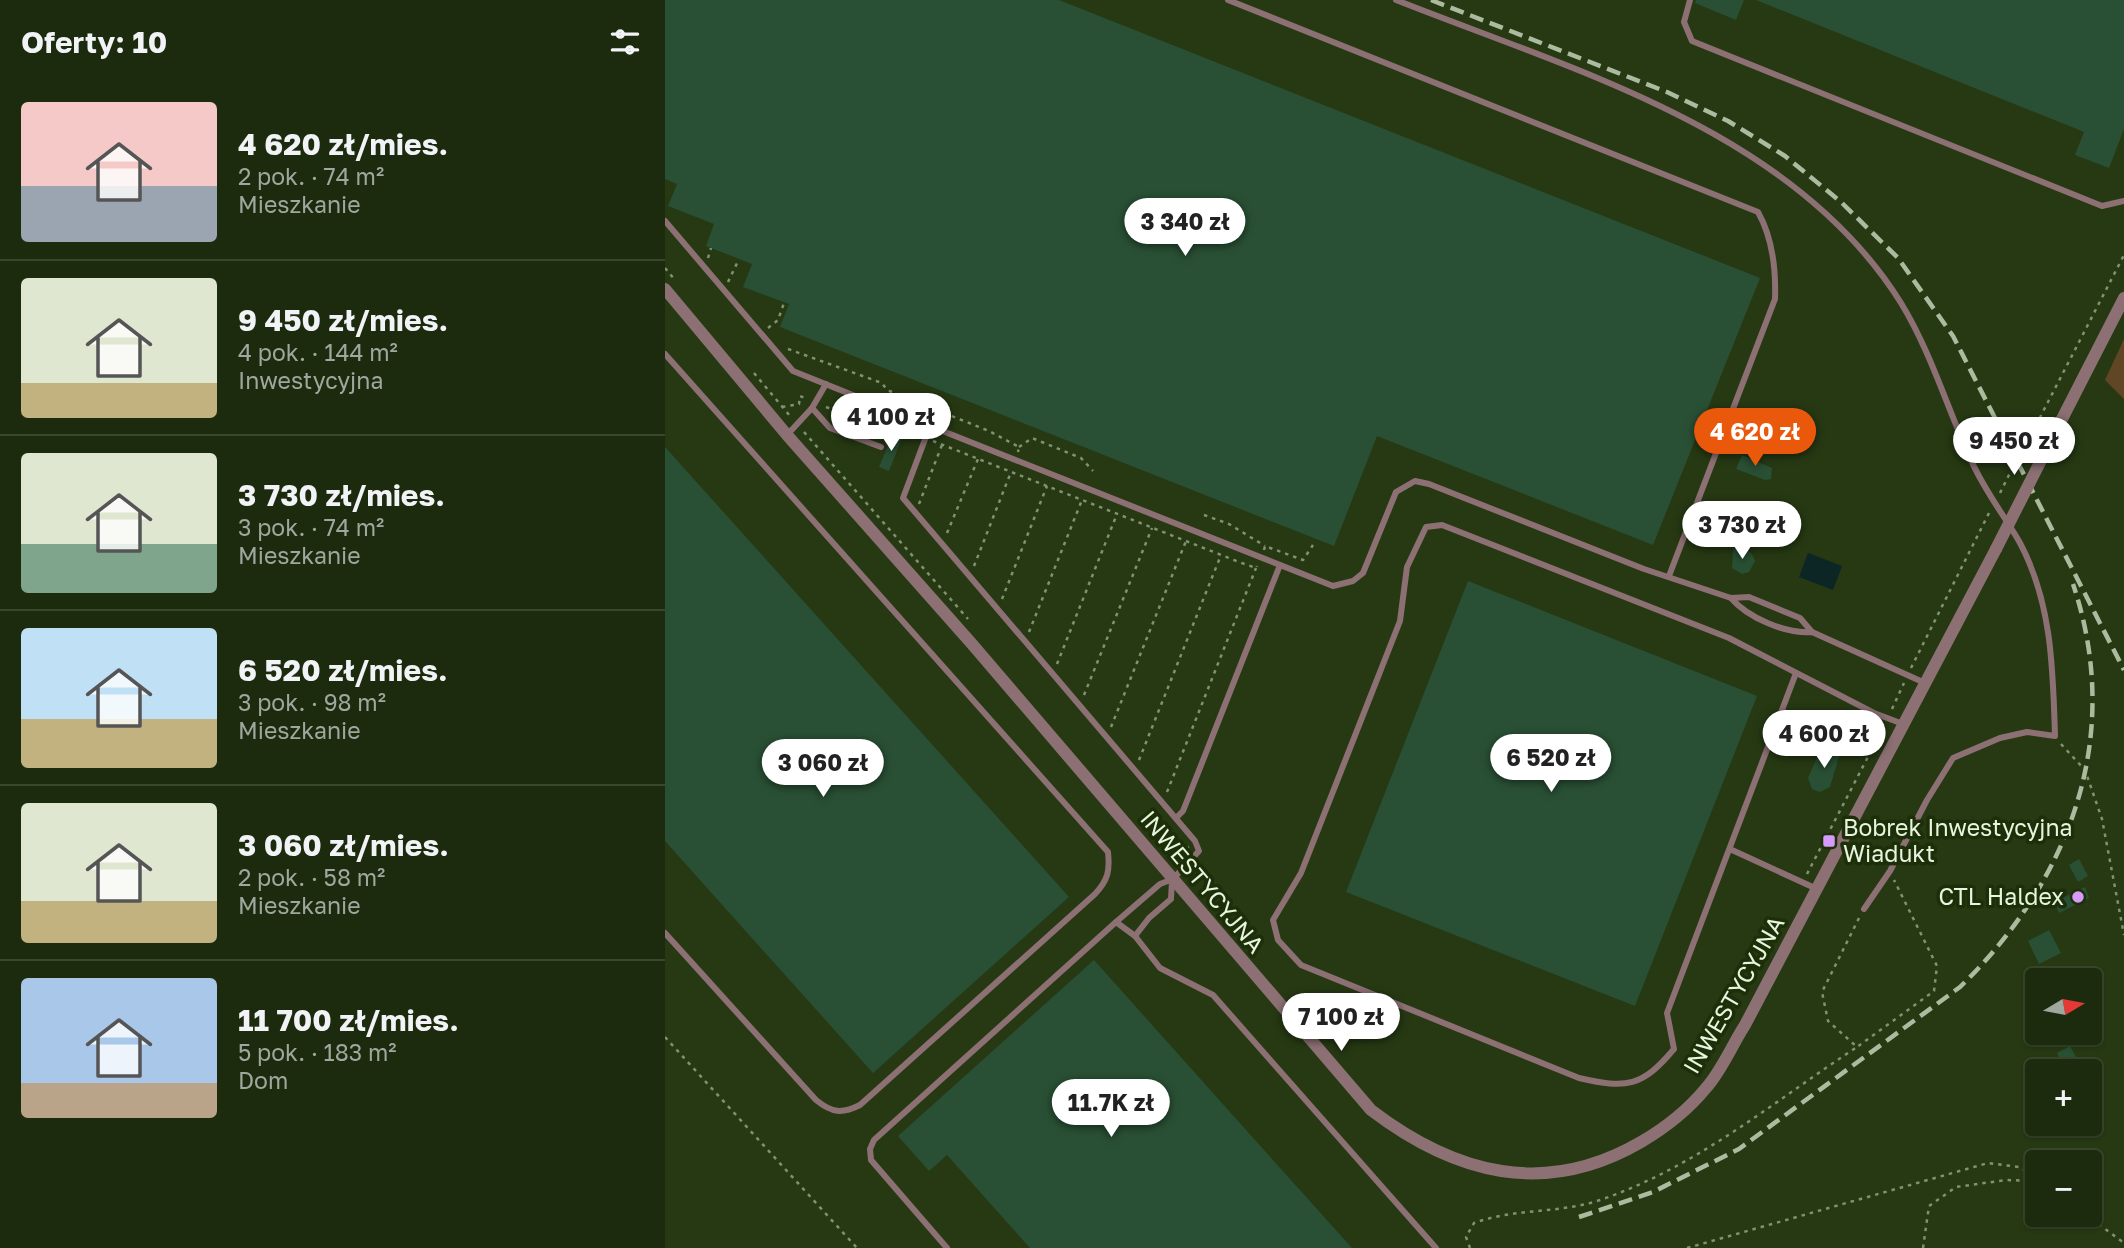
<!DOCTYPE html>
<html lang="pl">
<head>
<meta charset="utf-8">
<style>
  :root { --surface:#1c2b0e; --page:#253317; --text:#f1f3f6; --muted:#a0a79e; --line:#3a472e; --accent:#ea580c }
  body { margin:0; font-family:"Golos Text",sans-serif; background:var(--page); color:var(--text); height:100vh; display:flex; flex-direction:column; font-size:26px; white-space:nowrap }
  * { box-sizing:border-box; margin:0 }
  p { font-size:23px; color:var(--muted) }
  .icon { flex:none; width:38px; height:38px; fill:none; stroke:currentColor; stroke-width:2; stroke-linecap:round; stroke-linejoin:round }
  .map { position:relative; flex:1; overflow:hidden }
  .side { display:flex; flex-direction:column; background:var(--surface); width:665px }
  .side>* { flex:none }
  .needle { width:46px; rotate:80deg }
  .fabs { position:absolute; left:1360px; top:968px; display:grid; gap:14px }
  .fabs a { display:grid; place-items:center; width:77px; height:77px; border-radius:7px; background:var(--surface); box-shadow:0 2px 5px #0004,0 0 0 2px var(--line); font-size:35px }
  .price { position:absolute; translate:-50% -60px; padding:0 16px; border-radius:24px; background:#fff; color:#222; font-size:23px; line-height:46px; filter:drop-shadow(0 2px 4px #0008) }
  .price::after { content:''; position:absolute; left:50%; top:42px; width:21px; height:16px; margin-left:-10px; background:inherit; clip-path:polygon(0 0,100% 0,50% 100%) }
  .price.current { background:var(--accent); color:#fff }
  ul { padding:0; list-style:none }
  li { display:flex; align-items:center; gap:21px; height:175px; padding:0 21px }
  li+li { border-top:2px solid var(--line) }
  li span { display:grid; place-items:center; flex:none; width:196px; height:140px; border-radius:7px; color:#555 }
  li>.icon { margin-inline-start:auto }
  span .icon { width:84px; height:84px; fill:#fffc; stroke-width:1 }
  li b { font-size:30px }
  h2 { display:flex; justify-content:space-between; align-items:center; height:84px; padding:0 21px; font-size:30px }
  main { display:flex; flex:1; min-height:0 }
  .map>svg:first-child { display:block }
  .green { fill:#604625 }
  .water { fill:#0b2625 }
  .building { fill:#295034 }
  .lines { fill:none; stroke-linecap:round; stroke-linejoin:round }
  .path { stroke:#819273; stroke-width:2.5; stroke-dasharray:3.5 5; stroke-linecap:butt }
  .service { stroke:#8d7073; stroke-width:6 }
  .minor { stroke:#8d7073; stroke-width:12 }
  .rail { stroke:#acbba0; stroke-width:4.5; stroke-dasharray:14 7; stroke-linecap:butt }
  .minor-bridge { stroke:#8d7073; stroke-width:12 }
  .poi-dot { fill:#d69bfa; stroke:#1c2f08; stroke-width:2.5 }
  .labels { text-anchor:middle; stroke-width:7; stroke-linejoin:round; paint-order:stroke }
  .poi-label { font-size:23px; fill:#e7f4de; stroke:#1c2f08; text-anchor:start }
  .street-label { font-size:23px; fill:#e7f4de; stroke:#1c2f08 }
</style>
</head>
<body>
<main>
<section class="side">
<h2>Oferty: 10<svg class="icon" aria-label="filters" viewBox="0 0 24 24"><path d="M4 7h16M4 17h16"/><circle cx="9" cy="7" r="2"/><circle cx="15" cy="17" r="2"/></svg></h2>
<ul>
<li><span style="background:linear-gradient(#f6c9c9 60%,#9aa5b1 0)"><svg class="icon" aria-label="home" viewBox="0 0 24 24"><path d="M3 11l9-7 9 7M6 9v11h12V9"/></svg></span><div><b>4 620 zł/mies.</b><p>2 pok. · 74 m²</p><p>Mieszkanie</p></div></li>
<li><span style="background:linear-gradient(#dfe7d0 75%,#c2b280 0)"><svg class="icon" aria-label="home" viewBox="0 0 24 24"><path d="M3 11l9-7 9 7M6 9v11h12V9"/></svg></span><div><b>9 450 zł/mies.</b><p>4 pok. · 144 m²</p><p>Inwestycyjna</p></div></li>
<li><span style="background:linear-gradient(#dfe7d0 65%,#7fa58c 0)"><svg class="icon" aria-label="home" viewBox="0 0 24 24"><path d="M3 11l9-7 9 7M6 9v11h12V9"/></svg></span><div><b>3 730 zł/mies.</b><p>3 pok. · 74 m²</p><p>Mieszkanie</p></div></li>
<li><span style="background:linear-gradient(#bfe0f5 65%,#c2b280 0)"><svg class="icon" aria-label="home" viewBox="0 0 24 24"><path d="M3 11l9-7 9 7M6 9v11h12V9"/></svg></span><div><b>6 520 zł/mies.</b><p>3 pok. · 98 m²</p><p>Mieszkanie</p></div></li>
<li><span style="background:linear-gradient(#dfe7d0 70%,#c2b280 0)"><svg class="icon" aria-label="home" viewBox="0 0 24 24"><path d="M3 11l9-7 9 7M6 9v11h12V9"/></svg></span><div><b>3 060 zł/mies.</b><p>2 pok. · 58 m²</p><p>Mieszkanie</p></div></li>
<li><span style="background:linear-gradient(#a9c7e8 75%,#b9a48a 0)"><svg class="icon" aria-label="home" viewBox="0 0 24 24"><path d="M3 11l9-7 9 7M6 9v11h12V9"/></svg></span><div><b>11 700 zł/mies.</b><p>5 pok. · 183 m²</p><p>Dom</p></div></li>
</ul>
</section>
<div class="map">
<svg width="1459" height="1248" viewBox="0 0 1459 1248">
  <rect width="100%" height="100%" fill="#263913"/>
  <polygon class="green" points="1459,339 1459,399 1440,380"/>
  <polygon class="water" points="1143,553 1177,566 1168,590 1134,577"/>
  <g class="building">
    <polygon points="0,0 394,0 1095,278 988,545 712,436 669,546 115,327 124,304 78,287 87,264 41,246 49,224 3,206 12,184 0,179"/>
    <polygon points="1031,0 1079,0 1071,20 1030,3"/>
    <polygon points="1091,0 1459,0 1459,129 1444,168 1410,155 1419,132"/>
    <polygon points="228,434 237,438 224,471 214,467"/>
    <polygon points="0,447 404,897 208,1073 0,841"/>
    <polygon points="1077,455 1107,468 1106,479 1100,480 1071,469"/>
    <circle cx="1091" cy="524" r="12"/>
    <polygon points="1052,517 1070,524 1061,547 1043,539"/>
    <polygon points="1068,549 1082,550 1087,554 1090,561 1084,572 1077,574 1067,568"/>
    <polygon points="803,581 1092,696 970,1006 681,892"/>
    <polygon points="1157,746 1175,753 1165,787 1155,792 1147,789 1143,778"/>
    <polygon points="1414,859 1423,876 1413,882 1404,865"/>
    <polygon points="1420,887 1424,898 1394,913 1390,902"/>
    <polygon points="1384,930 1396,953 1374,964 1363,941"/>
    <polygon points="429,960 607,1159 687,1248 365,1248 282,1155 264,1171 233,1136"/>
    <polygon points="1405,1046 1418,1071 1401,1071 1392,1053"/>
  </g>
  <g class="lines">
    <g class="path">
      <polyline points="43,258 46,248"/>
      <polyline points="0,268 10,280"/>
      <polyline points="63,282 74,259"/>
      <polyline points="103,328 113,320 119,303"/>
      <polyline points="123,349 217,383 222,390 324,431 354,447 353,452"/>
      <polyline points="89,373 125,416"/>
      <polyline points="117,407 134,404 135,396 142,399"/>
      <polyline points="161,407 235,435 245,430 252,434"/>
      <polyline points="139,432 303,619"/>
      <polyline points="268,441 574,562 591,568 592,566"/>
      <polyline points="354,447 367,438 416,458 428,471"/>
      <polyline points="1335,493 1349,465 1351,468 1357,463 1354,458 1459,255"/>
      <polyline points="254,504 277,445"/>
      <polyline points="539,515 564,524 600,546"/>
      <polyline points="282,533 313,459"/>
      <polyline points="599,550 600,546 638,560 648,545"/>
      <polyline points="309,566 346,472"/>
      <polyline points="337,599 382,486"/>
      <polyline points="364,632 417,500"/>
      <polyline points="392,664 452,514"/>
      <polyline points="1246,668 1325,511"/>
      <polyline points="419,695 487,528"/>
      <polyline points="1227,709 1239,683"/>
      <polyline points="446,727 521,541"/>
      <polyline points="1396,744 1420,770 1437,819 1459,935"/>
      <polyline points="474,760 556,555"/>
      <polyline points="502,792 591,568"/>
      <polyline points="488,833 511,860"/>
      <polyline points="508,855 524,847"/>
      <polyline points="1142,874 1218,728"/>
      <polyline points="1194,918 1157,992 1163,1021 1192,1047 1269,991 1272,966 1229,880"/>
      <polyline points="0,1037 192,1248"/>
      <polyline points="1420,1214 1459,1243"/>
      <path d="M 805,1248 L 801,1237 L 809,1223 C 849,1208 894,1214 935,1200 C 1032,1167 1108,1102 1192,1047"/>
      <polyline points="1022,1248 1323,1163 1354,1167 1372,1177"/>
      <polyline points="1258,1248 1264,1206 1291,1187 1341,1180 1372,1181"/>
    </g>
    <g class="service">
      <path d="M 563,0 L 1093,212 C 1107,237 1111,270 1110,299 L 1004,576"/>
      <path d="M 731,0 C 910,71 1129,131 1236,303 C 1266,352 1282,408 1306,460 C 1319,490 1339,515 1355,543 C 1387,603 1388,670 1390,736 L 1362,732 L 1335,738 L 1288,758 L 1262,800 L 1225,871 L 1199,909"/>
      <polyline points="1025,0 1019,22 1027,41 1437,206 1459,201"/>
      <polyline points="0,221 128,371 265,426"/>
      <path d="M 0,354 L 443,852 C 445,871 443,880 430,894 L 195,1105 C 177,1114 167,1113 151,1100 L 0,933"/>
      <polyline points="147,408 165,428 216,447"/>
      <polyline points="122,435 147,408 161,384"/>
      <path d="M 1066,598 C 1083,618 1121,634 1147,632 L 1260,683"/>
      <path d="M 1131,673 L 1002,1013 L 1009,1049 C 977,1087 962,1089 914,1078 L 636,965 L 613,940 L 608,920 L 636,873 L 735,621 L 742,567 L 761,527 L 777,525 L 1064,638 L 1209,713 L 1238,724"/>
      <polyline points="511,818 518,811 615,565"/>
      <polyline points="1067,850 1152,889"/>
      <polyline points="451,922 495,884 508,879 534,851 530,841 238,498 265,426 668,586 688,581 698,573 731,492 750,481 764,484 979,569 1066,598 1084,597 1135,618 1147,632"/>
      <polyline points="470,936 484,918 506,899 507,881"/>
      <polyline points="282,1248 206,1160 205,1149 209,1140 451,922 470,936 495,968 548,995 771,1248"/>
    </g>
    <g class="minor">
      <path d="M 0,289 L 122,435 L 307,644 L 706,1110 C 790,1174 880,1198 976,1142 C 1000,1128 1023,1110 1041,1088 C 1057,1070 1067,1045 1080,1025 L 1331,549"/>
      <polyline points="1396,421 1459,298"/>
    </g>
    <g class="rail">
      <polyline points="766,0 1002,92 1063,121 1120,156 1176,202 1233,258 1288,336 1459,670"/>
      <path d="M 914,1217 L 988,1192 L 1074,1149 L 1295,987 C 1406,879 1459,736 1408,584"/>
    </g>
    <polyline class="minor-bridge" points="1331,549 1396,421"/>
  </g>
  <g class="poi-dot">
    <rect x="1157" y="834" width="14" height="14" rx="3.5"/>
    <circle cx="1413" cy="897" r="7"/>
  </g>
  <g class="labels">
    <g class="poi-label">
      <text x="1178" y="836">Bobrek Inwestycyjna<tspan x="1178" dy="26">Wiadukt</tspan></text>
      <text x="1399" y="905" text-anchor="end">CTL Haldex</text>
    </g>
    <g class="street-label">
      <text transform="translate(537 882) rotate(50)" y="8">INWESTYCYJNA</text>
      <text transform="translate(1069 995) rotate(-60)" y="8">INWESTYCYJNA</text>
    </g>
  </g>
</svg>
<div class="fabs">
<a><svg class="needle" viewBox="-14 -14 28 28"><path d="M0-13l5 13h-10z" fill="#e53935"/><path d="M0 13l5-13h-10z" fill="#a0a79e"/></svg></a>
<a>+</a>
<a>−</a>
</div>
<b class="price" style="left:520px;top:258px">3 340 zł</b>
<b class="price" style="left:226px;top:453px">4 100 zł</b>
<b class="price current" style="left:1090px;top:468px">4 620 zł</b>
<b class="price" style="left:1349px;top:477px">9 450 zł</b>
<b class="price" style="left:1077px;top:561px">3 730 zł</b>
<b class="price" style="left:1159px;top:770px">4 600 zł</b>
<b class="price" style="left:886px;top:794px">6 520 zł</b>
<b class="price" style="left:158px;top:799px">3 060 zł</b>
<b class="price" style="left:676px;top:1053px">7 100 zł</b>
<b class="price" style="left:446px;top:1139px">11.7K zł</b>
</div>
</main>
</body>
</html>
